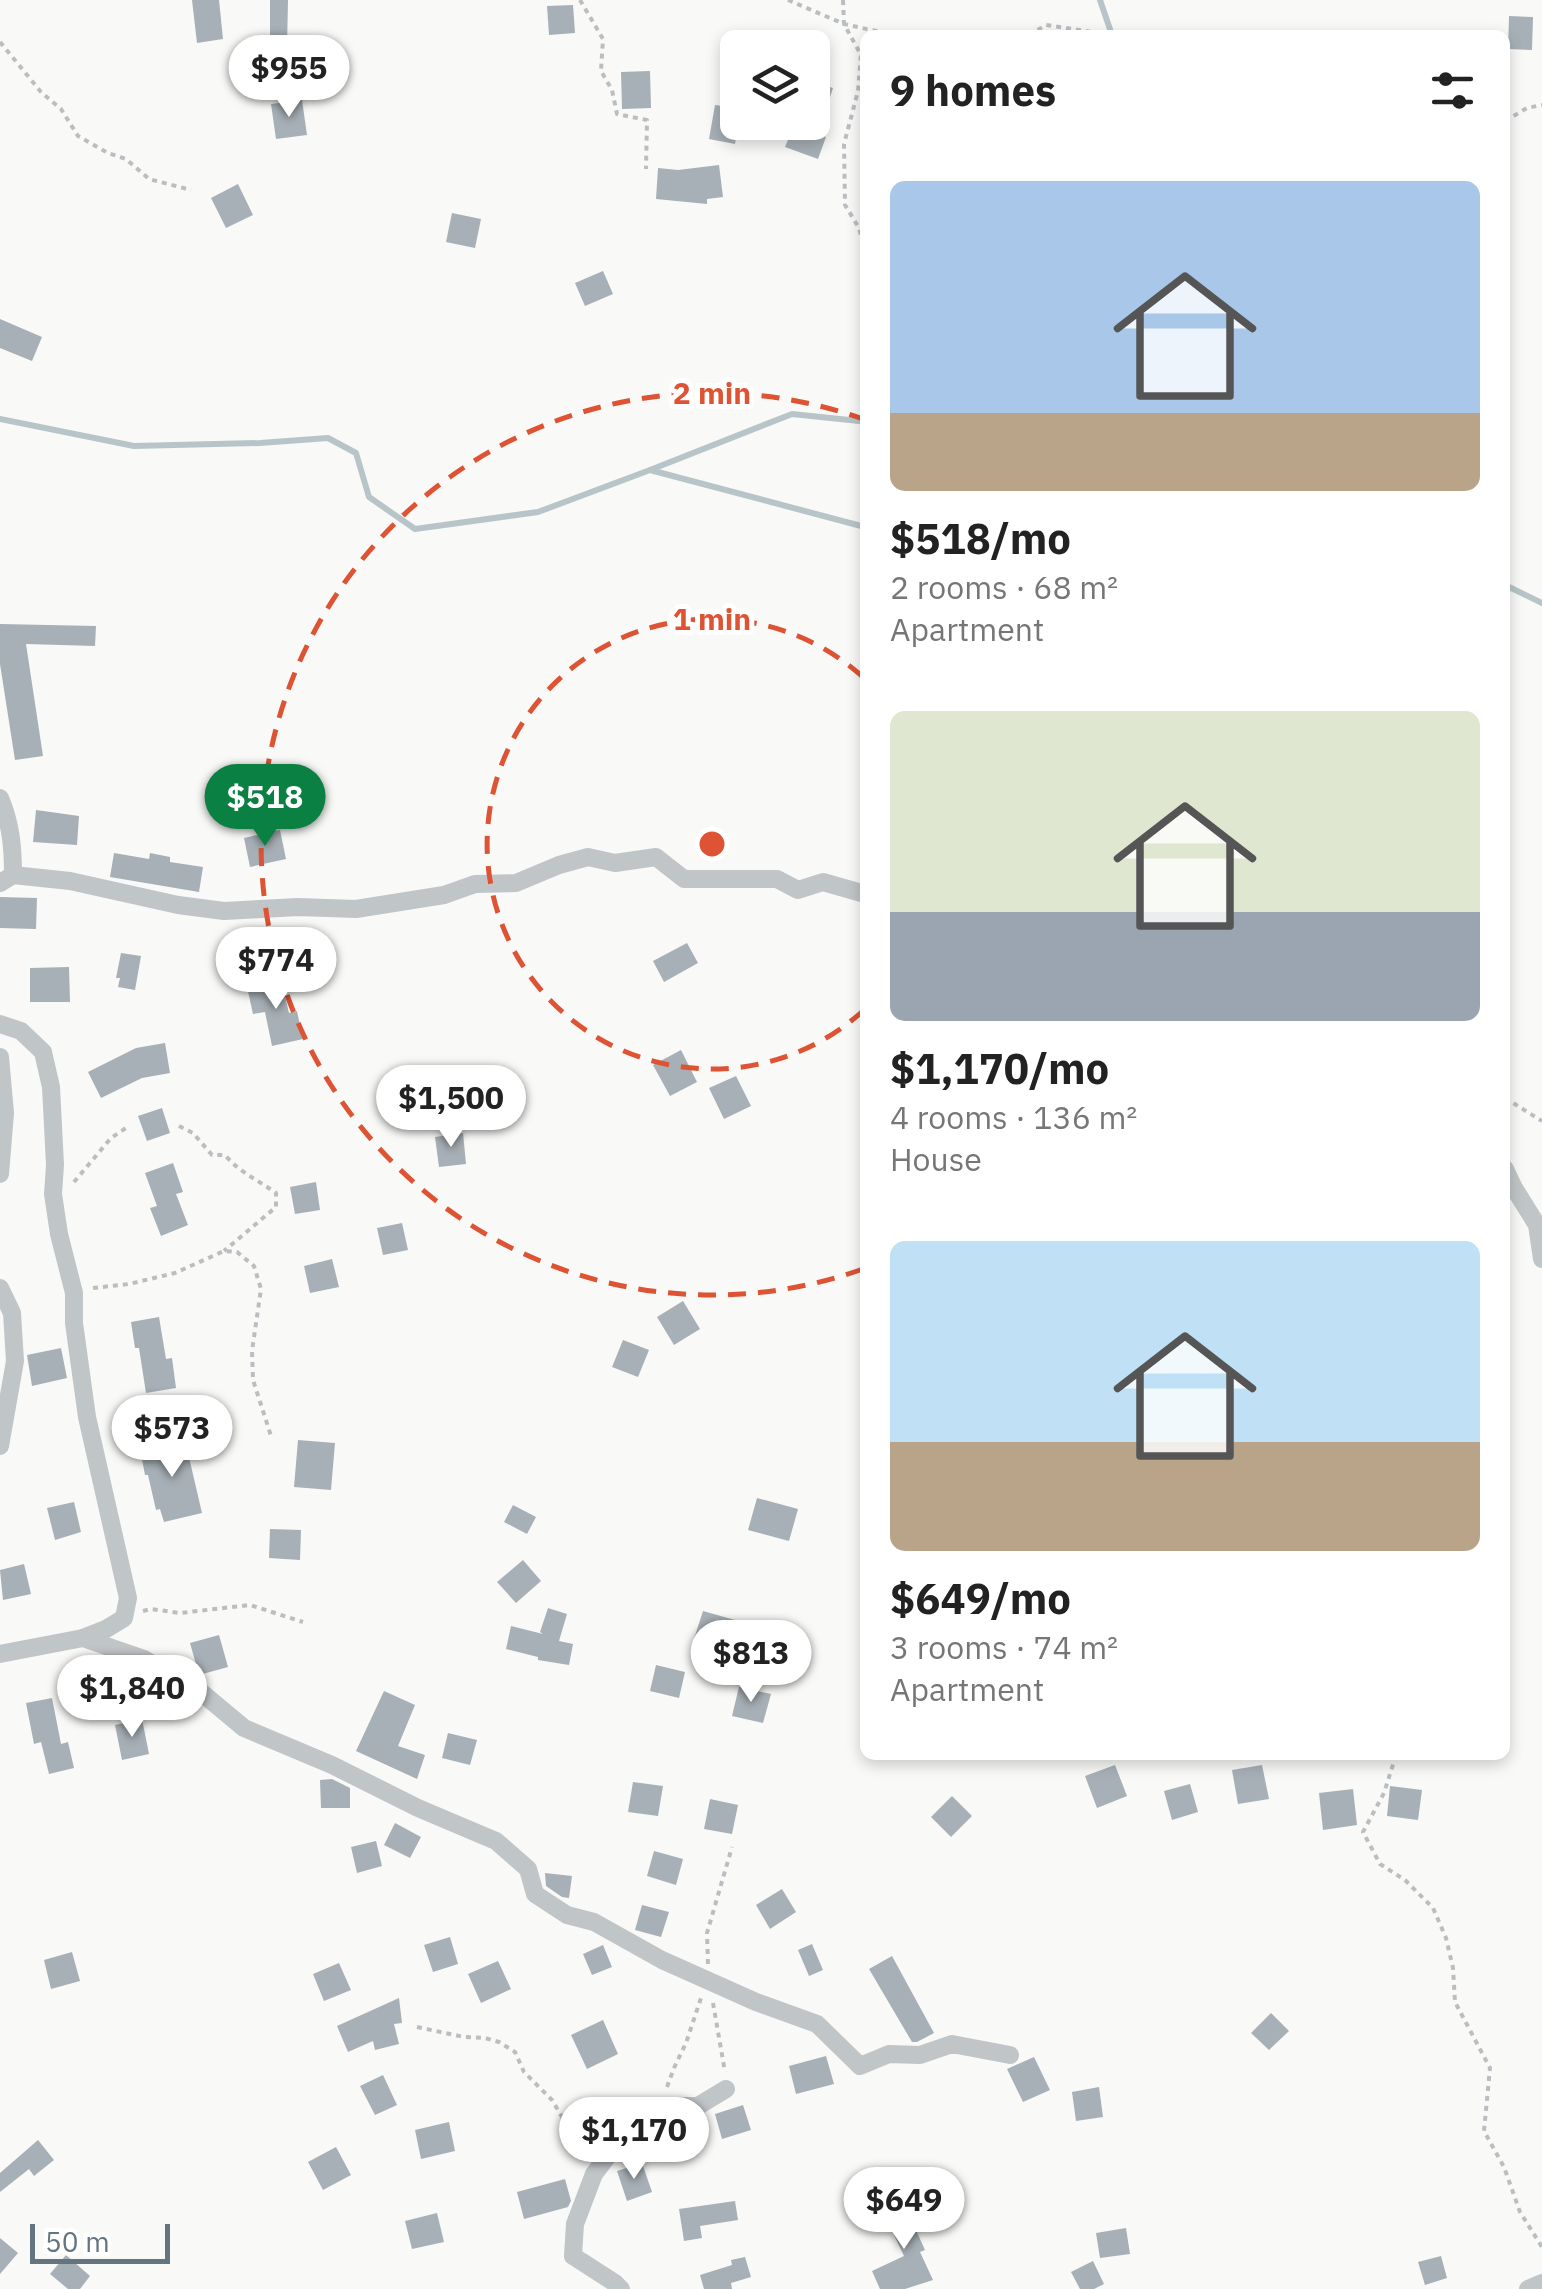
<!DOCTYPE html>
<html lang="en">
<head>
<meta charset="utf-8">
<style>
  :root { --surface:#fff; --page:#f6f6f6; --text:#222; --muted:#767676; --accent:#0b8043 }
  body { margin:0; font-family:"IBM Plex Sans",sans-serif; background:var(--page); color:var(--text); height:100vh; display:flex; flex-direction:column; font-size:38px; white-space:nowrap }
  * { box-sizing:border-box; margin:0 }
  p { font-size:32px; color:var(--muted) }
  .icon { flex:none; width:55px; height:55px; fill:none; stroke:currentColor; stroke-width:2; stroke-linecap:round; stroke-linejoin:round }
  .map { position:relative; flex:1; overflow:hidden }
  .panel { position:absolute; left:860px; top:30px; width:650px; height:1730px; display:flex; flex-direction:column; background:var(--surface); border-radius:15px; box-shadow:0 5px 15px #0003 }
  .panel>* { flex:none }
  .tools { position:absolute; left:720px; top:30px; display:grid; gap:20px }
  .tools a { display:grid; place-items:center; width:110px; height:110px; border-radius:15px; background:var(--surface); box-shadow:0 5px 15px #0003; font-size:50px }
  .scale { position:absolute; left:30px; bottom:25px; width:140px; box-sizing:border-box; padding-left:10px; border:5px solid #657580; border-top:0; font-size:28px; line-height:35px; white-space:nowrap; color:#657580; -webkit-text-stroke:8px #fff; paint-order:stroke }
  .price { position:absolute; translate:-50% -85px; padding:0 22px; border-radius:35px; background:#fff; color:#222; font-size:32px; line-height:65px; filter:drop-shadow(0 2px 5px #0008) }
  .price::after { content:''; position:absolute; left:50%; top:60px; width:30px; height:22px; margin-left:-15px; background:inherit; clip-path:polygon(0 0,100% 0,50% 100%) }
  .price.on { background:var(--accent); color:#fff }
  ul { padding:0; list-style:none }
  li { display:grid; align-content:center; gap:20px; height:530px; padding:0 30px }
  li span { display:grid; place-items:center; height:310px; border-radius:15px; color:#555 }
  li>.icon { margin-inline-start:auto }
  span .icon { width:180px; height:180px; fill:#fffc; stroke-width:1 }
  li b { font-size:42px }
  h2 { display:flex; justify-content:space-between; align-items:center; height:120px; padding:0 30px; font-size:42px }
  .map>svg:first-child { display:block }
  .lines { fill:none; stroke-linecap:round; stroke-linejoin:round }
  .stream { stroke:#b8c5c8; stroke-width:6 }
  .building { fill:#a7b0b6 }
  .path { stroke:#bbbec0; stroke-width:4; stroke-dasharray:5 5; stroke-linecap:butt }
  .minor { stroke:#c0c5c8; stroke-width:18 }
  .ring { fill:none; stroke:#dd5333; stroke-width:5; stroke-dasharray:18 12 }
  .centre { fill:#dd5333; stroke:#fff; stroke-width:5 }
  .ring-label { font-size:30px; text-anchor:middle; font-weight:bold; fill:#dd5333; stroke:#fff; stroke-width:10; stroke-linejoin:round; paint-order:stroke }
</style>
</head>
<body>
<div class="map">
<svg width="1542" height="2289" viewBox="0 0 1542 2289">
  <rect width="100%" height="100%" fill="#f9f9f7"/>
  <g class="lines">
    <g class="stream">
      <polyline points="1100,0 1112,35"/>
      <polyline points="0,419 134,446 260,443 328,438 356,453 369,497 415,529 538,512 650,470 865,527"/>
      <polyline points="650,470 792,414 859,421 865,415"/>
      <polyline points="1505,585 1542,603"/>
    </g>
  </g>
  <g class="building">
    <polygon points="192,0 219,0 223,39 197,43"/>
    <polygon points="270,0 288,0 287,47 270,47"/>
    <polygon points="573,5 575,33 549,35 547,6"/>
    <polygon points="1509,16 1533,17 1532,50 1508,49"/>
    <polygon points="650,71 651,108 622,109 621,72"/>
    <polygon points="812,81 833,88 818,134 826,137 818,159 785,147 794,125 812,132"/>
    <polygon points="302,100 307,135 276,139 271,104"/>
    <polygon points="715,105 738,108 739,122 735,144 709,139"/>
    <polygon points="719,165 723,197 707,199 707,204 656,199 658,168 678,170"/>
    <polygon points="238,184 253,215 226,228 211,198"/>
    <polygon points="452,213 481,219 475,248 446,242"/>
    <polygon points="603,271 613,294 585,306 575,283"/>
    <polygon points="0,319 42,337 32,361 0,348"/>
    <polygon points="0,624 96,626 95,646 26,644 43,756 15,760 0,664"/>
    <polygon points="36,810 79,816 77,845 33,842"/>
    <polygon points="280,830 286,859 250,867 244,838"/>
    <polygon points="114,853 149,859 150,853 170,857 170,862 203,867 199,892 110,877"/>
    <polygon points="0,897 37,898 36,929 0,928"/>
    <polygon points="687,943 698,963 664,982 653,961"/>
    <polygon points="121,953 141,956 135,990 118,987 120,978 116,978"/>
    <polygon points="69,967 70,1002 30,1002 30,968"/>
    <polygon points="281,979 289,1013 297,1011 303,1039 272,1046 265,1012 253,1014 247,987"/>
    <polygon points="165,1043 170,1073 142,1078 101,1098 88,1072 136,1048"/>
    <polygon points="681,1050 697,1082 670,1096 653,1065"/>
    <polygon points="736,1076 751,1106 724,1119 709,1088"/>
    <polygon points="162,1108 170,1133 147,1141 138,1116"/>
    <polygon points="463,1133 466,1164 439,1167 435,1137"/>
    <polygon points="173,1163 183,1192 176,1194 188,1225 161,1236 150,1208 157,1206 145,1173"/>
    <polygon points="316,1182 320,1210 295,1214 290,1187"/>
    <polygon points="402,1223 408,1250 383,1255 377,1228"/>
    <polygon points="332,1259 339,1287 310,1293 304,1266"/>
    <polygon points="683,1301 700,1329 674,1345 657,1317"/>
    <polygon points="159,1317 166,1359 172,1358 176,1388 146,1393 139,1348 135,1348 131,1322"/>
    <polygon points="623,1340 649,1350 638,1377 612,1367"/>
    <polygon points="61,1348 67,1378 32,1386 27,1355"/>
    <polygon points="185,1440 202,1513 164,1522 160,1509 156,1510 148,1475 145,1475 140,1449"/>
    <polygon points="298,1440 335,1443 331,1490 294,1487"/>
    <polygon points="757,1498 798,1509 789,1541 748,1530"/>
    <polygon points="74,1502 81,1532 55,1540 47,1508"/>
    <polygon points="513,1505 536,1517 527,1534 504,1522"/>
    <polygon points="270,1529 301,1530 300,1560 269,1558"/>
    <polygon points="523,1560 541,1581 516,1603 497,1582"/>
    <polygon points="24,1564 31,1594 3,1600 0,1570"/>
    <polygon points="548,1608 567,1614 559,1641 573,1644 569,1665 538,1660 538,1657 506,1649 511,1626 543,1634 540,1632"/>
    <polygon points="703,1611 742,1622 733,1651 694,1639"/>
    <polygon points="219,1635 228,1667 199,1675 190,1643"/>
    <polygon points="656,1665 685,1672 679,1698 650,1691"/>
    <polygon points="739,1687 771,1694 763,1723 732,1716"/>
    <polygon points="384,1691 415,1705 398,1746 425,1755 417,1779 356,1751"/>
    <polygon points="52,1698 61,1744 68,1742 74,1768 49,1774 41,1742 34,1744 26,1703"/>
    <polygon points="142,1719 149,1754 122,1760 115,1725"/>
    <polygon points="448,1733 477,1740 470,1765 442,1758"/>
    <polygon points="1115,1765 1127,1796 1097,1808 1085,1776"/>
    <polygon points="1262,1765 1269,1799 1238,1804 1232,1770"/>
    <polygon points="332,1779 350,1788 350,1808 321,1808 320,1780"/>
    <polygon points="633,1782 663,1786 658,1816 628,1812"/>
    <polygon points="1190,1784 1198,1812 1172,1820 1164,1791"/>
    <polygon points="1390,1786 1422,1790 1418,1820 1387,1816"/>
    <polygon points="1353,1789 1357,1825 1323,1830 1319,1793"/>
    <polygon points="952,1796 972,1816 951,1837 931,1817"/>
    <polygon points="710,1799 738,1805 732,1834 704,1829"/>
    <polygon points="395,1823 421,1837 410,1858 384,1845"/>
    <polygon points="376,1841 382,1866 357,1873 351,1847"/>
    <polygon points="654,1851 683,1859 676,1885 647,1876"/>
    <polygon points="545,1873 572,1876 569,1898 562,1897 546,1886"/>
    <polygon points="782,1889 796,1912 770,1929 756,1905"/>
    <polygon points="642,1905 669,1912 661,1937 635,1930"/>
    <polygon points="450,1937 458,1964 433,1972 424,1945"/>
    <polygon points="812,1944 823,1970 809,1976 798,1950"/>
    <polygon points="603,1945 612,1967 592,1975 583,1954"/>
    <polygon points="72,1952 80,1981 51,1989 44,1960"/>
    <polygon points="892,1956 934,2033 917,2042 912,2042 869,1969"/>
    <polygon points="498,1961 511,1989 481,2003 468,1974"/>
    <polygon points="339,1963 351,1990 324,2001 313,1974"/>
    <polygon points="399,1998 402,2023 394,2024 399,2044 375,2050 373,2041 348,2052 337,2026"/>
    <polygon points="1271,2013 1289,2031 1269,2050 1251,2033"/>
    <polygon points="603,2020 618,2054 587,2069 571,2035"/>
    <polygon points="826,2056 834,2084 796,2094 789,2066"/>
    <polygon points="1034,2057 1050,2090 1023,2102 1007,2069"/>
    <polygon points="383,2075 397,2105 375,2115 360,2086"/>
    <polygon points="1099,2087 1103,2117 1076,2121 1072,2092"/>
    <polygon points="743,2105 751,2130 722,2139 715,2114"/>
    <polygon points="449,2122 455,2151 421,2159 415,2130"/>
    <polygon points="38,2140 54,2160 34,2176 29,2169 0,2192 0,2173"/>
    <polygon points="336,2147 351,2175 323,2190 308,2162"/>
    <polygon points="642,2163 652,2192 627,2201 617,2171"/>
    <polygon points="565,2179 571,2201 568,2207 524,2219 517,2192"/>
    <polygon points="905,2195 915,2214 910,2217 925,2250 920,2252 933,2280 905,2289 880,2289 872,2271 904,2256 894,2235 899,2233 884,2206"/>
    <polygon points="735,2201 738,2220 700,2226 702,2238 684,2241 679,2209"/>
    <polygon points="437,2213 444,2242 412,2249 405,2221"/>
    <polygon points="1126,2228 1130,2254 1100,2258 1096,2233"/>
    <polygon points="0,2238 18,2253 0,2274"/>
    <polygon points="66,2255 90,2276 80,2289 68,2289 50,2274"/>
    <polygon points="1441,2256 1447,2278 1425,2285 1418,2262"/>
    <polygon points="745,2257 751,2277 731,2283 732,2289 704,2289 700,2275 732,2265 731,2260"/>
    <polygon points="1093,2261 1104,2284 1094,2289 1080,2289 1071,2272"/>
  </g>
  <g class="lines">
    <g class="path">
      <polyline points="580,0 603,39 601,71 612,90 617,114 647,120 646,169"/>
      <polyline points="788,0 844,24 894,35"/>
      <polyline points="843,0 844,24 861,55 858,91 844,144 845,205 859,228 865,251"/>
      <polyline points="1029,35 1046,25 1107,34"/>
      <polyline points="0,42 41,92 61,109 78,136 108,153 126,159 149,179 191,190"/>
      <polyline points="1505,121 1527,108 1542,105"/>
      <polyline points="1505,1098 1542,1121"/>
      <path d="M 179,1126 L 193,1133 L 212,1155 L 225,1155 C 239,1172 258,1180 276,1193 L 276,1207 L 224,1251"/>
      <polyline points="74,1182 111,1138 126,1128"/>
      <polyline points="93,1288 129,1284 175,1273 224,1251 237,1252 254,1266 261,1289 252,1351 253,1380 271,1436"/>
      <polyline points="143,1611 151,1609 180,1613 250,1605 303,1622"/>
      <polyline points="1396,1755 1384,1793 1363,1832 1380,1864 1405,1880 1433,1908 1446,1938 1453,1968 1455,2002 1490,2068 1484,2131 1504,2167 1520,2212 1542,2247"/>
      <polyline points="708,1964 707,1933 732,1847"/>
      <polyline points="713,2003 725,2072"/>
      <polyline points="417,2027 464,2037 485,2038 499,2042 515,2052 524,2072 552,2100 585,2156"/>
      <polyline points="667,2087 674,2068 686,2043 701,1998"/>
    </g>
    <g class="minor">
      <path d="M 0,798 C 11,824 13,847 13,875"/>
      <polyline points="0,883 13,875 70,881 178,905 224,911 298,907 356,909 444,895 475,884 516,883 559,865 588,857 615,863 656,857 684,879 777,879 798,890 823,882 865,894"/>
      <polyline points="0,1024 21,1031 43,1052 51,1087 55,1165 53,1194 59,1234 74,1293 74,1323 87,1417 128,1598 124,1618 106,1629 83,1638"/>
      <polyline points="0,1057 5,1113 0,1174"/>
      <polyline points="1505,1169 1514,1188 1537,1225 1542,1259"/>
      <polyline points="0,1288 12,1313 15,1361 0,1446"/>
      <polyline points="0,1654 83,1638 144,1659 202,1693 244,1728 332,1765 418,1808 496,1841 528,1869 535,1894 567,1915 594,1922 662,1960 756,2002 817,2024 860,2066 889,2054 920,2055 952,2044 1010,2055"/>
      <polyline points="621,2289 615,2283 573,2256 575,2224 594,2174 623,2136 643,2115 661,2106 698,2106 726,2089"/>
      <polyline points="1528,2289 1542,2283"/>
    </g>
  </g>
  <g class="ring">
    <path d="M864 1010A225 225 0 1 1 864 678"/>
    <path d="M863 1269A451 451 0 1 1 863 419"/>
  </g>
  <circle cx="712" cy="844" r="15" class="centre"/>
  <g class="ring-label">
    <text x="712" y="404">2 min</text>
    <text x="712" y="630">1 min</text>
  </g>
</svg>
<div class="tools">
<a><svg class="icon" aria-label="layers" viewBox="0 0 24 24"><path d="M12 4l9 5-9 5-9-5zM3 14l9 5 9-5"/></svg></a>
</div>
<div class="scale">50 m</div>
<b class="price" style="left:289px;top:120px">$955</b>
<b class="price on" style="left:265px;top:849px">$518</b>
<b class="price" style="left:276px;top:1012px">$774</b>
<b class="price" style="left:451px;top:1150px">$1,500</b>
<b class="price" style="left:172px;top:1480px">$573</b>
<b class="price" style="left:751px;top:1705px">$813</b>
<b class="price" style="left:132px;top:1740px">$1,840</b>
<b class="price" style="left:634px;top:2182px">$1,170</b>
<b class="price" style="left:904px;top:2252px">$649</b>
<section class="panel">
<h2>9 homes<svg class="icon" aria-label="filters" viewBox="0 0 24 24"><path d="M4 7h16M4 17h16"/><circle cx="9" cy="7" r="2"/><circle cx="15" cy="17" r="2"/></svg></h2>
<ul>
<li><span style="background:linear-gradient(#a9c7e8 75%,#b9a48a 0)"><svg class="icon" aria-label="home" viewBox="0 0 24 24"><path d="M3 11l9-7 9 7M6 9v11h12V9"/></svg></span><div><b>$518/mo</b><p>2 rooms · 68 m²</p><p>Apartment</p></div></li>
<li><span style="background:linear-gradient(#dfe7d0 65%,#9aa5b1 0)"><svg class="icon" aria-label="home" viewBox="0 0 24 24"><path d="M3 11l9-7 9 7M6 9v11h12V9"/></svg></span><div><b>$1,170/mo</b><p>4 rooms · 136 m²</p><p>House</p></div></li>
<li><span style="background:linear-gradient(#bfe0f5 65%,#b9a48a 0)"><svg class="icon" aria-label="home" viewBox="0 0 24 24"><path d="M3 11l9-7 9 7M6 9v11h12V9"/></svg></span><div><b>$649/mo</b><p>3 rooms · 74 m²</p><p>Apartment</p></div></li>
</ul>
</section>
</div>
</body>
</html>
